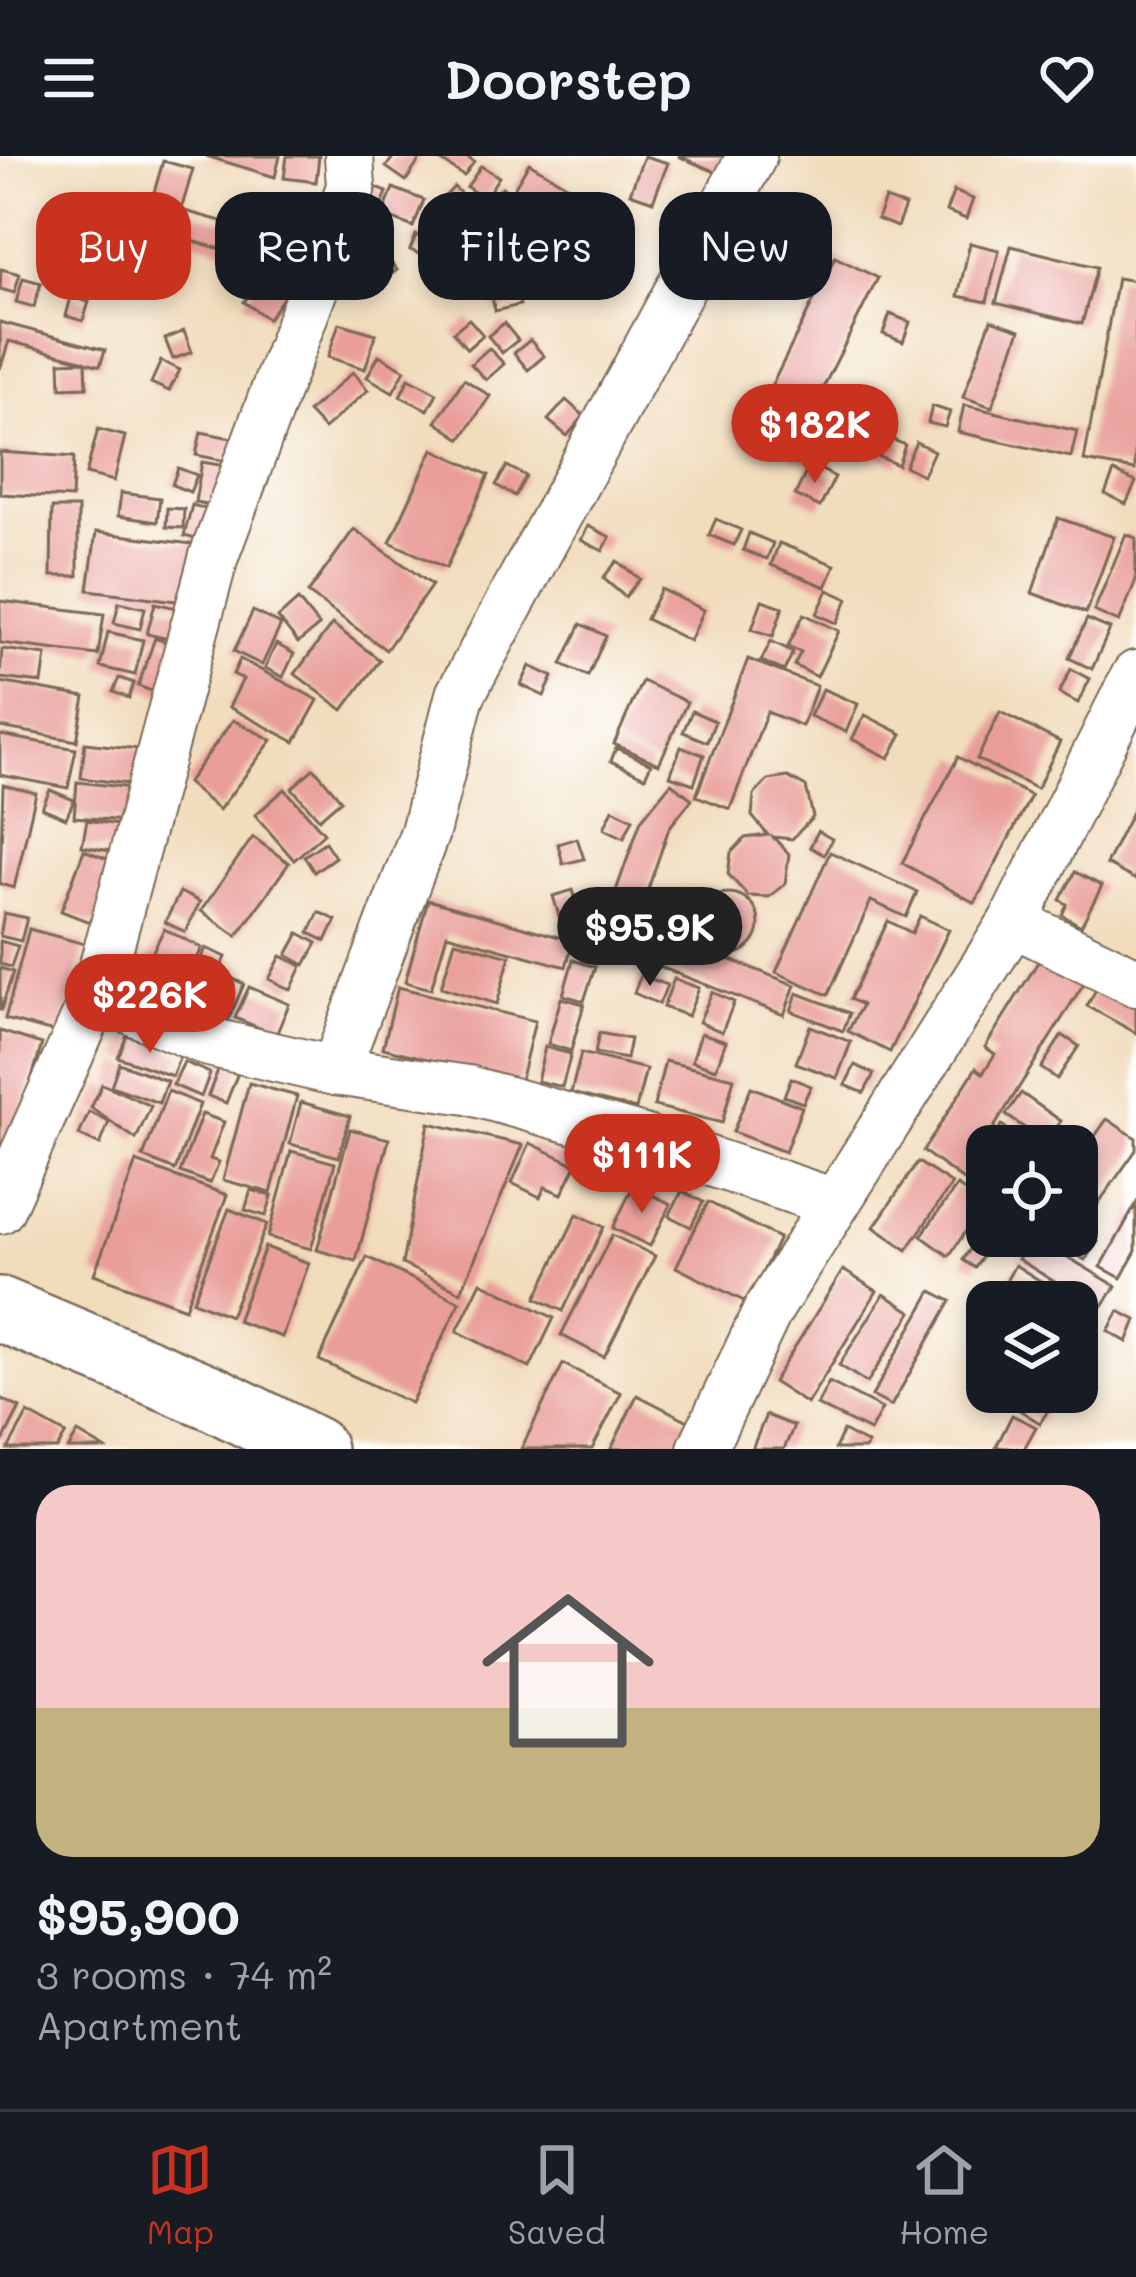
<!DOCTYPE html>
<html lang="en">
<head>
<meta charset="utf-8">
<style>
  :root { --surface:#171b24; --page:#242831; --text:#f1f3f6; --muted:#9ea1a6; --line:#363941; --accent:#c8321e }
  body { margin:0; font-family:Mali,sans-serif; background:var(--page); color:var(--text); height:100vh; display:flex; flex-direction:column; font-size:45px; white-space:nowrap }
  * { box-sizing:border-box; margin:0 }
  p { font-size:39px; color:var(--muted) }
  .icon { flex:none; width:66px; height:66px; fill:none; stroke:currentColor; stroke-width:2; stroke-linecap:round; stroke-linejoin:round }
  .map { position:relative; height:1293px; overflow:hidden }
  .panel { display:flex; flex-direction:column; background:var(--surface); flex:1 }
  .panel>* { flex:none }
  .banner { position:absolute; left:36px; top:36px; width:1065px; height:108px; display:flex; gap:24px }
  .tools { position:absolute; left:966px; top:969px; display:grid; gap:24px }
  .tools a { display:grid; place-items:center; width:132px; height:132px; border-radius:24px; background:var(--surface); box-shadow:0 6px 18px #0003; font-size:60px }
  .price { position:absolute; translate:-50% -102px; padding:0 27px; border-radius:42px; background:var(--accent); color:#fff; font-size:39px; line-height:78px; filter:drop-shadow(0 3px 6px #0008) }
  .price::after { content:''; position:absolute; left:50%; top:72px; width:36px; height:27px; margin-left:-18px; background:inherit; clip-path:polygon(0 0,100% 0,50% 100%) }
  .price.current { background:#222; color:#fff }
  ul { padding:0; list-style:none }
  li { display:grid; align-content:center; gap:24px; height:636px; padding:0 36px }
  li span { display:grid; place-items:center; height:372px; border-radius:36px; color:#555 }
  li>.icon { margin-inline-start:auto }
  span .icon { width:216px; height:216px; fill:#fffc; stroke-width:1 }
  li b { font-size:51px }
  .tag { padding:0 42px; border-radius:36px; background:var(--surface); box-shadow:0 6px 18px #0003; font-size:42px; line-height:108px }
  .tag.current { background:var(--accent); color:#fff }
  header { display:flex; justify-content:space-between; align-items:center; height:156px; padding:0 36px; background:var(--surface); font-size:54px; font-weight:600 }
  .dock { display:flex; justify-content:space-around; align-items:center; height:168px; border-top:3px solid var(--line); background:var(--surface); font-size:33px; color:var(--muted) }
  .dock a { display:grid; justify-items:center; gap:6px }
  .dock .current { color:var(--accent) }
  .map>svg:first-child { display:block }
  .building { fill:#e99e9a }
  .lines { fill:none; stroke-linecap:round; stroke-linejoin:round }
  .minor-casing { stroke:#7b6855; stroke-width:52 }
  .major-casing { stroke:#7b6855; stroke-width:68 }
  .minor { stroke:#fff; stroke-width:48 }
  .major { stroke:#fff; stroke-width:63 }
</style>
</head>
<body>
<header><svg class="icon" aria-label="menu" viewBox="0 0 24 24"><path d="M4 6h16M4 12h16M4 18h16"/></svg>Doorstep<svg class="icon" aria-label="heart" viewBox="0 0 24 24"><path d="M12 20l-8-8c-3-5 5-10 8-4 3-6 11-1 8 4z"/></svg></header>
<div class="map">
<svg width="1136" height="1293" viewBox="0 0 1136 1293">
  <rect width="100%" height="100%" fill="#fff"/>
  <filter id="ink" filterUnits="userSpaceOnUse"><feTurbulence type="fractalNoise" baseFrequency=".00833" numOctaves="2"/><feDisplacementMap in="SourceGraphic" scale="24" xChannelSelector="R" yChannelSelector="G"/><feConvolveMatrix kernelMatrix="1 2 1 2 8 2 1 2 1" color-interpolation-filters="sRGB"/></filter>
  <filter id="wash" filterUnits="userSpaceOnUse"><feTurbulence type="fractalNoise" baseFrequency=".004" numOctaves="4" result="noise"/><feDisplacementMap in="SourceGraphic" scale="48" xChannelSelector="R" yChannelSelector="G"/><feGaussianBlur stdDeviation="2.7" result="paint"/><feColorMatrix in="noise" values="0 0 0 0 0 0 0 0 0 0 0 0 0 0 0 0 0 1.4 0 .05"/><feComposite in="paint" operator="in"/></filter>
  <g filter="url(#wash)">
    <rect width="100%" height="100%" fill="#f1dcbc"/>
    <g id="blocks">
      <g class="building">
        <polygon points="206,0 280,0 275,21"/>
        <polygon points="287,0 319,0 316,26 284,22"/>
        <polygon points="394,0 418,0 421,2 406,25 386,11"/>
        <polygon points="434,0 465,0 474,6 464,20"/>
        <polygon points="644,0 668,7 653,45 630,37"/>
        <polygon points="678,0 734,0 725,20"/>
        <polygon points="163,5 193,13 181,54 268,78 261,104 144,72"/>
        <polygon points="529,7 570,31 555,57 514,32"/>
        <polygon points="481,10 499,21 484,43 467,31"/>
        <polygon points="370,29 387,36 379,58 361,51"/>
        <polygon points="454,31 478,54 445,88 422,65"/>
        <polygon points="502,31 519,45 507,59 491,44"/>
        <polygon points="393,32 424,44 413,71 383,59"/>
        <polygon points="91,34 139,44 129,95 81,86"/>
        <polygon points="954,35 973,43 966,63 946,55"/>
        <polygon points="66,41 83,47 76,68 59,62"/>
        <polygon points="885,43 905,50 897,71 877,63"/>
        <polygon points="788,56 810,56 808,78 788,77"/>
        <polygon points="282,59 312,70 295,117 265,107"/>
        <polygon points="533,62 548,79 531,93 517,76"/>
        <polygon points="416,79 436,87 430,102 410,94"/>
        <polygon points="970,87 999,94 987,146 958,140"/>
        <polygon points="1011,90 1097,111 1082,168 996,147"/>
        <polygon points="383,97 397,114 381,127 367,111"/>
        <polygon points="835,101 878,122 808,262 766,241"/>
        <polygon points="270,110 294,127 268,163 244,146"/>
        <polygon points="1,113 20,118 14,137 0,133"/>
        <polygon points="514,121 520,149 495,155 489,127"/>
        <polygon points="23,122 41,127 34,151 16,146"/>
        <polygon points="1117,122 1136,125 1135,314 1084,305"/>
        <polygon points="71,141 89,146 83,165 66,160"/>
        <polygon points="890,158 910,166 903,186 883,178"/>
        <polygon points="469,163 483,179 467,193 453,176"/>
        <polygon points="991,164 1020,174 992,251 963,241"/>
        <polygon points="0,166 105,194 100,210 86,206 87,231 61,232 60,206 85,205 9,185 0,213"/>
        <polygon points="339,167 376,178 365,213 328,201"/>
        <polygon points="504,167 518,184 502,197 488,180"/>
        <polygon points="184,175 192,196 173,203 165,183"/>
        <polygon points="530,184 544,200 528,214 514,197"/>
        <polygon points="489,192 504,208 486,224 471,208"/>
        <polygon points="379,199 405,214 393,236 367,221"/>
        <polygon points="161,205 180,214 169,235 151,227"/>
        <polygon points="353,216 368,234 324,273 308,256"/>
        <polygon points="409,222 437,237 428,254 400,240"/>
        <polygon points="464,223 490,240 461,283 436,266"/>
        <polygon points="566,244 584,260 567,280 548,264"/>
        <polygon points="964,249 1077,275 1071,301 958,276"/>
        <polygon points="932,250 950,256 945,271 928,267"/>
        <polygon points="98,273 125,280 114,325 86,318"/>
        <polygon points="201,276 236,283 231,306 196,299"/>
        <polygon points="795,280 815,288 807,308 787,300"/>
        <polygon points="887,281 905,289 898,309 879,301"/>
        <polygon points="916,286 934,295 923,319 905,310"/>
        <polygon points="433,293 489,319 446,412 390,386"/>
        <polygon points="0,296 74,301 72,342 0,338"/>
        <polygon points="202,306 231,311 224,351 195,346"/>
        <polygon points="810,308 835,321 820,351 795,339"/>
        <polygon points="507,310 526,320 515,340 496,329"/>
        <polygon points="178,312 197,319 190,336 172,329"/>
        <polygon points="1114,316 1136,326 1126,348 1105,338"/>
        <polygon points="121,337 160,342 157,366 118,360"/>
        <polygon points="192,349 218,356 210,387 184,380"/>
        <polygon points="52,352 78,352 78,420 51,420"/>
        <polygon points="167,352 184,353 183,372 166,371"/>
        <polygon points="1058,362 1114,381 1086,457 1032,437"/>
        <polygon points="716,363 741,374 734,389 709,379"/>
        <polygon points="588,370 610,381 603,395 581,384"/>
        <polygon points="354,373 432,429 386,494 308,437"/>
        <polygon points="96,376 200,389 193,447 88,434"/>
        <polygon points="749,377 773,387 767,403 743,394"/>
        <polygon points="1126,378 1136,382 1136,424 1119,466 1094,455"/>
        <polygon points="779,387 835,409 826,431 771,409"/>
        <polygon points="617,405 640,423 625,441 603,422"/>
        <polygon points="661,433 704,454 690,485 646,463"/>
        <polygon points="828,434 848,443 837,467 817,458"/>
        <polygon points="298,444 319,470 298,487 278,462"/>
        <polygon points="762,444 783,451 773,480 752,473"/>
        <polygon points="0,445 104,458 98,499 0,487"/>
        <polygon points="119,446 145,452 140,473 114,467"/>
        <polygon points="155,447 189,455 181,486 147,478"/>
        <polygon points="253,455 281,469 262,509 234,495"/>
        <polygon points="804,458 839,475 817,521 794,509 801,496 788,490"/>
        <polygon points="1087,463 1110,473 1092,513 1069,502"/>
        <polygon points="332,468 380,504 343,554 295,518"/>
        <polygon points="581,468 606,480 588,520 562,508"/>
        <polygon points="108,476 143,484 135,519 100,511"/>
        <polygon points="155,482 182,492 165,540 138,530"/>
        <polygon points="771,485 793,496 784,515 761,505"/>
        <polygon points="276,488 294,498 283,521 265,512"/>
        <polygon points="2,493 46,499 42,527 0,522"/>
        <polygon points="240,503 318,544 295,586 229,551 243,523 233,518"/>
        <polygon points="748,503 817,530 802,570 767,556 730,653 696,640"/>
        <polygon points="530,510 553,521 544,540 521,529"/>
        <polygon points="1071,513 1090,523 1078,547 1059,537"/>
        <polygon points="119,522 134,527 129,542 113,536"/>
        <polygon points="642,525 687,546 659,608 614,588"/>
        <polygon points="0,526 85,541 77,585 0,571"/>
        <polygon points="823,533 858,548 846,576 810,560"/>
        <polygon points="692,555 715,565 707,586 683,576"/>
        <polygon points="1000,556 1060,586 1037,633 977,603"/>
        <polygon points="865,559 902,578 889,602 852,583"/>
        <polygon points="233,564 272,584 219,654 187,627"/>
        <polygon points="0,579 76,593 68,632 0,619"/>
        <polygon points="85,587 149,594 145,630 81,622"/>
        <polygon points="681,591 704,599 694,628 670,620"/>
        <polygon points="616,592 651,608 645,621 611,605"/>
        <polygon points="958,601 1031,640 975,747 902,707"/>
        <polygon points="314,612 341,644 319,663 292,632"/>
        <polygon points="788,621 806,631 813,661 792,683 773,681 789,698 785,728 769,741 748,740 728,718 731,697 745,682 768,679 752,660 754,639 768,624"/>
        <polygon points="77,626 142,633 139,666 74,661"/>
        <polygon points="671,627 692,643 669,672 638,762 610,752 641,664"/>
        <polygon points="3,629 36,637 14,732 0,728"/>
        <polygon points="285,633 324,677 294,704 255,659"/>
        <polygon points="50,634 74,644 66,662 42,652"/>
        <polygon points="1136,648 1136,724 1106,708"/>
        <polygon points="613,653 633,663 624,682 604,672"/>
        <polygon points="87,664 131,671 127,698 82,690"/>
        <polygon points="818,675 832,683 824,699 810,691"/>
        <polygon points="253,681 289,707 237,780 201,755"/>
        <polygon points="577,682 584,703 563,708 558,688"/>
        <polygon points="325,686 335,701 314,716 304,700"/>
        <polygon points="84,694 120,708 97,769 61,755"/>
        <polygon points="830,696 917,736 906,761 871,745 828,839 776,816"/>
        <polygon points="1075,716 1102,730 1081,770 1062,759 1067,748 1060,744"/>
        <polygon points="573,734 579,755 559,760 553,740"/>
        <polygon points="180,736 200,746 185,776 165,766"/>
        <circle cx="728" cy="768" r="31"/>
        <polygon points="428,744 573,785 566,811 447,778 431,833 405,826"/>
        <polygon points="319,756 336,764 326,785 309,777"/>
        <polygon points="4,757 27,762 21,785 0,780"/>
        <polygon points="920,760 949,774 890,896 848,875 862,849 850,843 888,765 912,777"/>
        <polygon points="615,764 655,779 643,809 604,793"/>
        <polygon points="29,773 85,788 61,878 5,863"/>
        <polygon points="164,773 202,792 173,853 134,833"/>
        <polygon points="299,777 317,787 305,809 287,799"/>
        <polygon points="667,779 795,829 784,859 655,809"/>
        <polygon points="0,785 18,790 11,811 0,808"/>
        <polygon points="455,785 510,800 497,848 441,831"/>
        <polygon points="206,792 226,801 198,860 178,851"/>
        <polygon points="1043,798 1086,824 973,1005 987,1014 987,1041 923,995 976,912 983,917 995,898 985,891"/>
        <polygon points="281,800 302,810 291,834 269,823"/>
        <polygon points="573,804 595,811 584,845 563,839"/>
        <polygon points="0,812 13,816 1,854 0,854"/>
        <polygon points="223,818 244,828 227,867 206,857"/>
        <polygon points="641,819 667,829 659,848 634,837"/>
        <polygon points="674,823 699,832 688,860 663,851"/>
        <polygon points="1099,828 1136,848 1136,877 1087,850"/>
        <polygon points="249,831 289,848 276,879 235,862"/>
        <polygon points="398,831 535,865 520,926 383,892"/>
        <polygon points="712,836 734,846 722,876 699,866"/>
        <polygon points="797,837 850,857 843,875 791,855"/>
        <polygon points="561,842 584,848 571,895 548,888"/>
        <polygon points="810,870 851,886 837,922 796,907"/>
        <polygon points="0,875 42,888 1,1025 0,1025"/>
        <polygon points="599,877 630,883 626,903 595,897"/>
        <polygon points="701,877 726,885 716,913 692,905"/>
        <polygon points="127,879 181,898 172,920 118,901"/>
        <polygon points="1062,879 1079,890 1057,923 1041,912"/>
        <polygon points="545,891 571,898 562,931 537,925"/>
        <polygon points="581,897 646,913 636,953 571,937"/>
        <polygon points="223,901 241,909 226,947 208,940"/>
        <polygon points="665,905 734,922 722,967 654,950"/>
        <polygon points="184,906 210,917 201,941 173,929"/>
        <polygon points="119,907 167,925 159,947 111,930"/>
        <polygon points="855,909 874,918 864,937 845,929"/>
        <polygon points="791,922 811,930 803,947 784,940"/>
        <polygon points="249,927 297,940 271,1037 223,1024"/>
        <polygon points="102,928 151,950 136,983 91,952"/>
        <polygon points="751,931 802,951 785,996 733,976"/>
        <polygon points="168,935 200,948 175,1014 143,1001"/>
        <polygon points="1021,937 1061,965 1046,987 1006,959"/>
        <polygon points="301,946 350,960 339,1001 290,988"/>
        <polygon points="89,956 109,966 100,989 79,979"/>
        <polygon points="202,958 224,966 210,1003 219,1006 210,1027 180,1016"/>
        <polygon points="1107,963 1136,982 1136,994 1088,1062 1077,1054 1077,1006"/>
        <polygon points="429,967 523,989 461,1136 402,1108"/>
        <polygon points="1002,969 1023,986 1019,990 985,990"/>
        <polygon points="350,973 389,983 356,1105 317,1094"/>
        <polygon points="530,987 576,1009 562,1038 545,1031 540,1041 512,1027"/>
        <polygon points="598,992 619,1000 611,1019 591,1011"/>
        <polygon points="291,995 335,1007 311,1093 268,1081"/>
        <polygon points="136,1006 227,1039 185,1152 94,1118"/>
        <polygon points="918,1006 952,1028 907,1094 874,1071"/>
        <polygon points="633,1030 671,1048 650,1090 613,1072"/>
        <polygon points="957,1030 987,1049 987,1080 995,1080 975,1112 963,1104 985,1070 974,1063 949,1100 921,1080"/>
        <polygon points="251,1034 272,1040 266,1060 245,1054"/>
        <polygon points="682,1035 703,1046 691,1071 669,1060"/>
        <polygon points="708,1046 779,1082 748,1147 676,1111"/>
        <polygon points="1136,1048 1136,1095 1121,1122 1101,1111"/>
        <polygon points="229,1053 267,1068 230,1160 193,1145"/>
        <polygon points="577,1058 604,1071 563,1155 536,1142"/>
        <polygon points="1077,1072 1098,1086 1085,1104 1047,1080 1077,1080"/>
        <polygon points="612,1079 655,1100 604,1201 561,1179"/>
        <polygon points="1032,1080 1116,1130 1100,1154 1018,1103"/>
        <polygon points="265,1091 309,1107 282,1181 237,1165"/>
        <polygon points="367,1101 460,1146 411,1247 319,1204"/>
        <polygon points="1015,1109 1074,1146 1035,1146 1005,1127"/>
        <polygon points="843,1114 877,1135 807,1248 773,1226"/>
        <polygon points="481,1126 554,1162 530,1212 457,1175"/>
        <polygon points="932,1135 951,1145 891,1250 872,1240"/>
        <polygon points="884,1138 912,1156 867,1227 839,1209"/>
        <polygon points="1077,1148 1094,1158 1095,1180 1077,1208"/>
        <polygon points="1119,1155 1136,1164 1127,1186 1108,1175"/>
        <polygon points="563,1208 621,1237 592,1293 521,1293"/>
        <polygon points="829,1226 882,1253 870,1275 817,1249"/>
        <polygon points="1026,1236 1060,1236 1040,1267 1016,1252"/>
        <polygon points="637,1239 698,1270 687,1293 611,1293"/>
        <polygon points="0,1242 20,1252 0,1291"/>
        <polygon points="28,1257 66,1278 57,1293 8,1293"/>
        <polygon points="766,1259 794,1270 784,1293 752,1293"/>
        <polygon points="1012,1259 1036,1271 1024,1293 996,1291"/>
        <polygon points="843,1275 868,1288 865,1293 835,1293"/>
        <polygon points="78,1277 105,1293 68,1293"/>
      </g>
    </g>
  </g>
  <g filter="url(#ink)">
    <use href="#blocks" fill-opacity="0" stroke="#7b6855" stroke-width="3"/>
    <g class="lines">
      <g class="minor-casing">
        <g id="minor">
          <polyline points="1013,766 1136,826"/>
          <polyline points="96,839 214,400 351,31 349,0"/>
          <polyline points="335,915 425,676 460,539 752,0"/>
          <polyline points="0,1053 96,839 209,886 335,915 468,934 640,982 834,1047"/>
          <polyline points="702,1293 768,1154 1013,766 1136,519"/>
        </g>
      </g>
      <g class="major-casing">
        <polyline id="major" points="0,1153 215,1243 314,1293"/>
      </g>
      <use href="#minor" class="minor"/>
      <use href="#major" class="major"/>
    </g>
  </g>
</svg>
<div class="tools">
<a><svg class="icon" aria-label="locate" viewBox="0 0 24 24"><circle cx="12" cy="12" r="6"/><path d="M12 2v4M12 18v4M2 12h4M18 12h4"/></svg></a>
<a><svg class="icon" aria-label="layers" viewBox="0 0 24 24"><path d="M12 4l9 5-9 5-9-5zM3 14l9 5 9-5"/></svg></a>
</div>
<b class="price" style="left:815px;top:330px">$182K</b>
<b class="price current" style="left:650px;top:833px">$95.9K</b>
<b class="price" style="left:150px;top:900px">$226K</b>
<b class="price" style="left:642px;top:1060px">$111K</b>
<div class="banner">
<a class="tag current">Buy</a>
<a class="tag">Rent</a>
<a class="tag">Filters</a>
<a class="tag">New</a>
</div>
</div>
<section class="panel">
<ul>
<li><span style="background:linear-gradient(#f6c9c9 60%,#c2b280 0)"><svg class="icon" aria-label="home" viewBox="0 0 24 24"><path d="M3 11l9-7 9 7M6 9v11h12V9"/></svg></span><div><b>$95,900</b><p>3 rooms · 74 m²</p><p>Apartment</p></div></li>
</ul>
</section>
<nav class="dock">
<a class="current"><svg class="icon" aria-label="map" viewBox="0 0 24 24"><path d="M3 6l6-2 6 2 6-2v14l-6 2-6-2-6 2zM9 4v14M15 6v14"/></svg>Map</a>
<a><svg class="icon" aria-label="saved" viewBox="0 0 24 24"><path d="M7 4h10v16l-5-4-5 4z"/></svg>Saved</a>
<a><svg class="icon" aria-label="home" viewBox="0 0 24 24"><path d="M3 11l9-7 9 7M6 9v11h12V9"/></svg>Home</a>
</nav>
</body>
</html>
